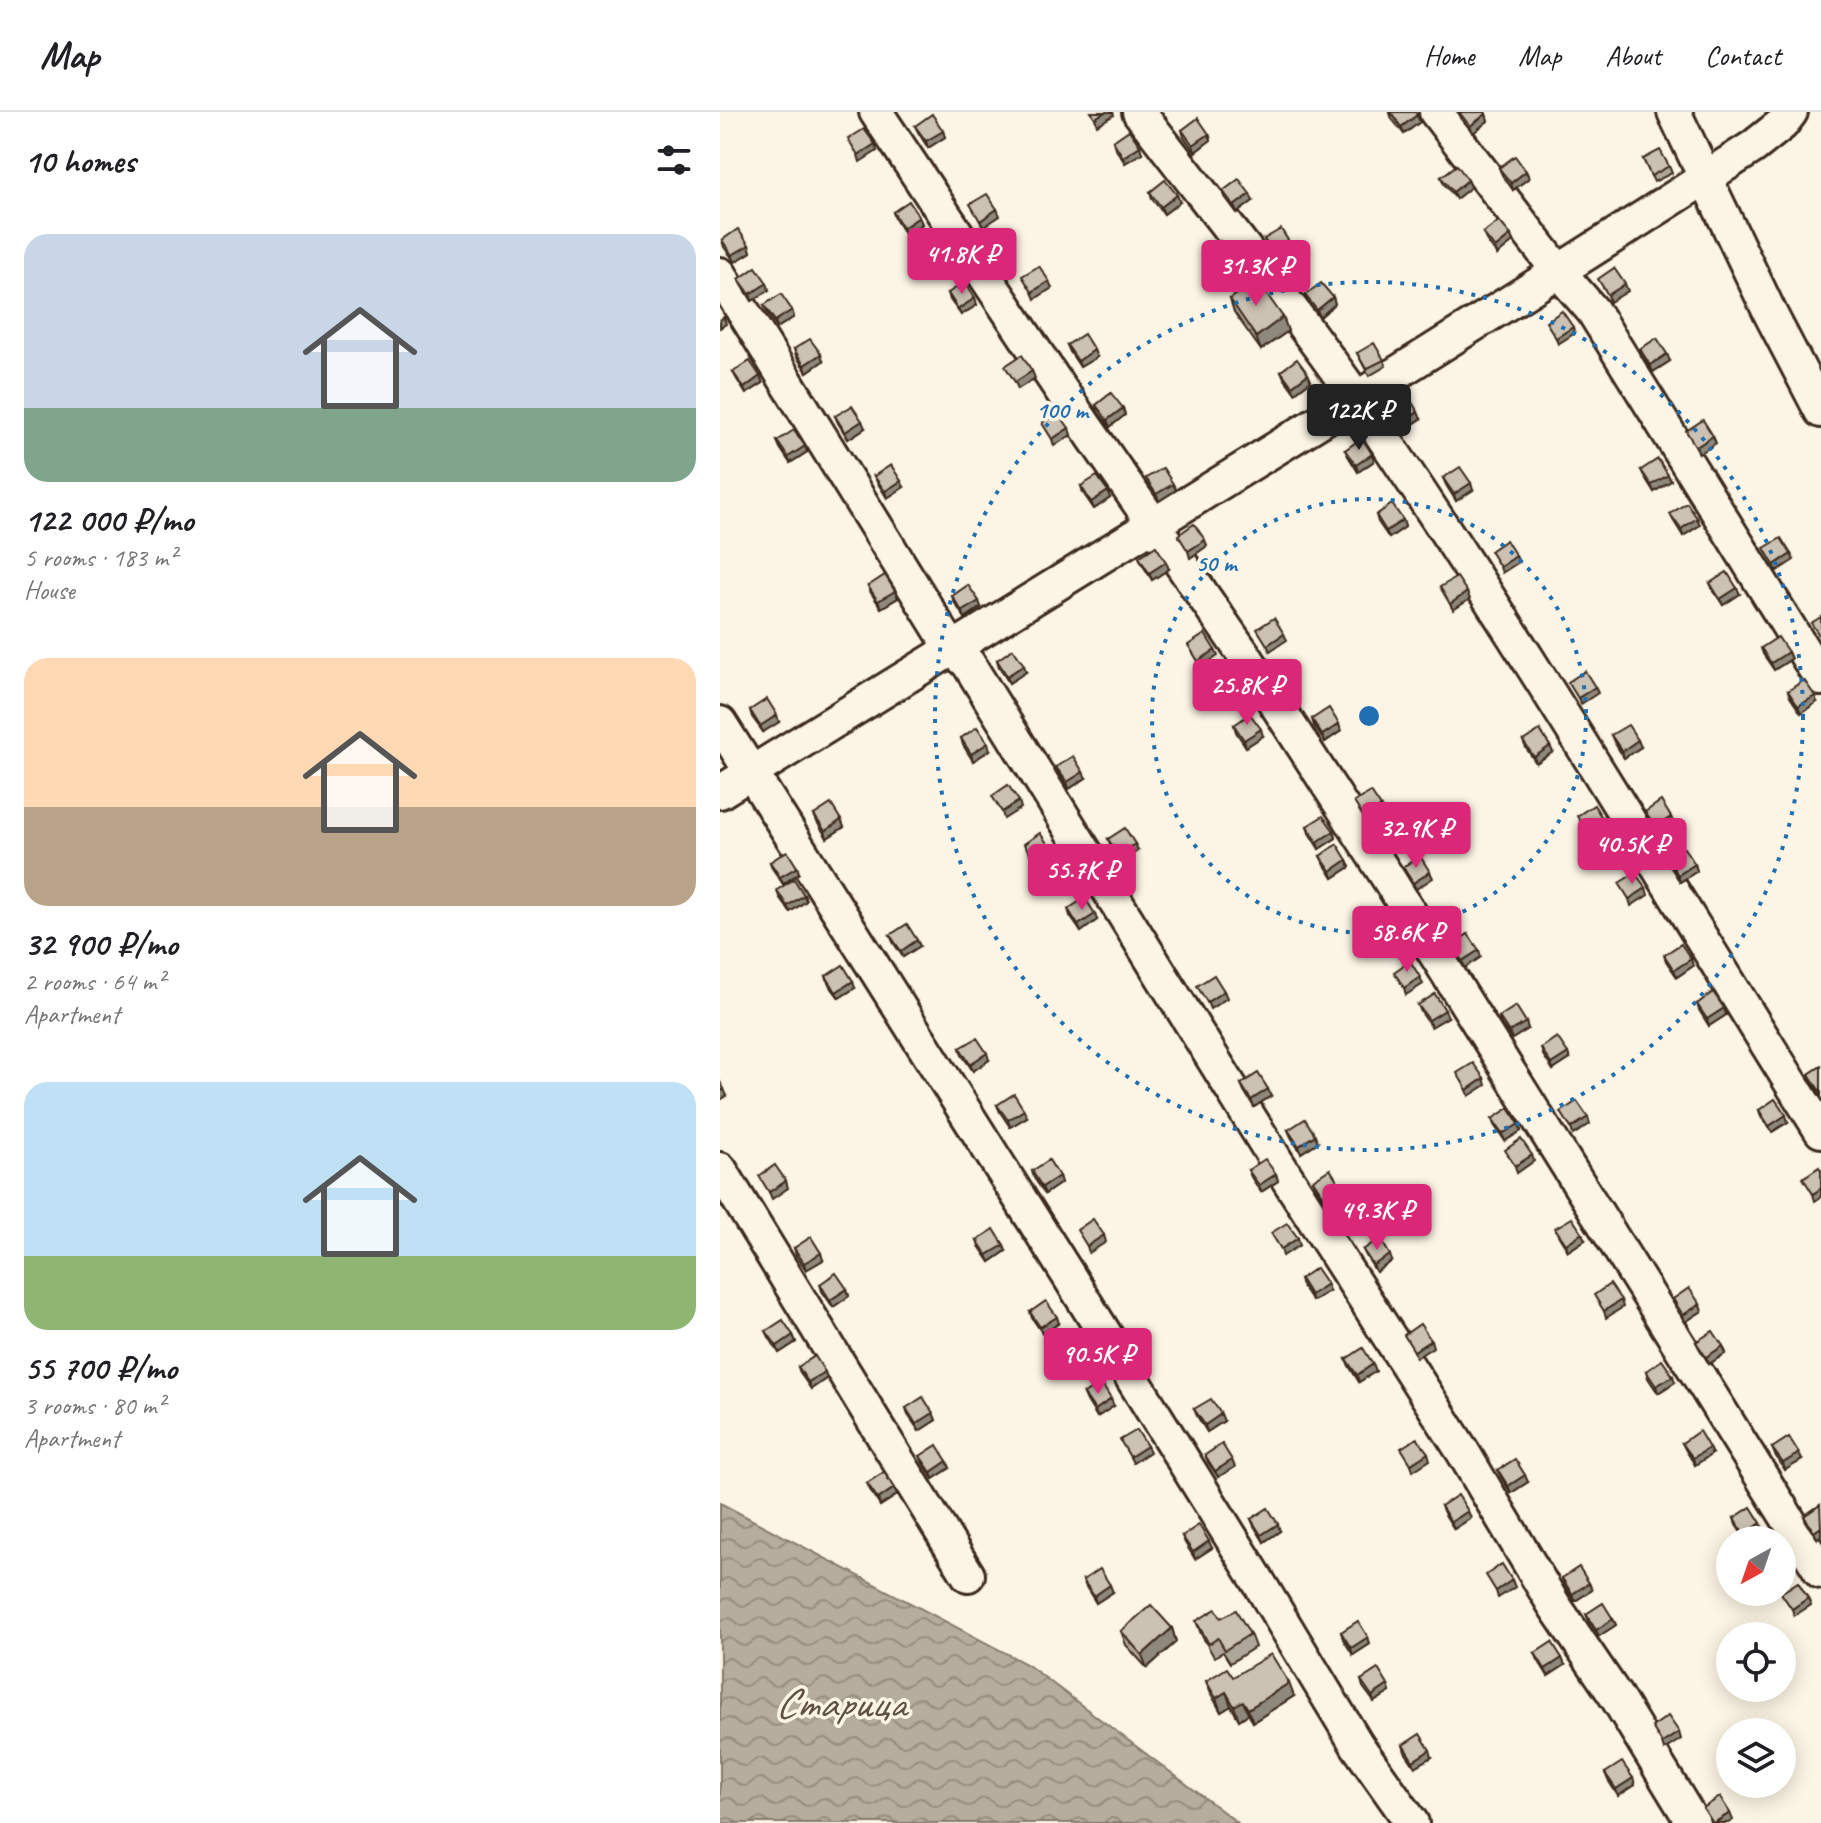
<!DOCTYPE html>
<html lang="en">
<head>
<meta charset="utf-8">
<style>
  :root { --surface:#fff; --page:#f2f2f2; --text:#202124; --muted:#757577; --line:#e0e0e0; --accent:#db2777 }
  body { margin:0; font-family:Caveat,sans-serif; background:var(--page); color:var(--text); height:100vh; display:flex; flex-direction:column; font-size:30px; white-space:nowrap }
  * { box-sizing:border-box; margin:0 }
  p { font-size:26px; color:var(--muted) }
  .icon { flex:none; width:44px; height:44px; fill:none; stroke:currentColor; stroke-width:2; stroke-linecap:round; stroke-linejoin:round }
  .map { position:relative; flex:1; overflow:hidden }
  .side { display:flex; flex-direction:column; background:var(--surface); width:720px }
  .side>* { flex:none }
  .needle { width:52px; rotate:220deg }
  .buttons { position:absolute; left:996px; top:1414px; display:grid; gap:16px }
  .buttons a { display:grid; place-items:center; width:80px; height:80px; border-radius:50%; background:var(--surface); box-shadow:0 4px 20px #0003; font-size:40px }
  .price { position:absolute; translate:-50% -68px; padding:0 18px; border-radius:8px; background:var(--accent); color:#fff; font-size:26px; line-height:52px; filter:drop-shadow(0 2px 4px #0008) }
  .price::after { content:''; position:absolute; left:50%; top:48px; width:24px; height:18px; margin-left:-12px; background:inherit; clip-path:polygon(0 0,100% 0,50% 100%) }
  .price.selected { background:#222; color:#fff }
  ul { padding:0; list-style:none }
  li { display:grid; align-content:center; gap:16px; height:424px; padding:0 24px }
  li span { display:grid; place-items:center; height:248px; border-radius:24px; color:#555 }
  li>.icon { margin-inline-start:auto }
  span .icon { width:144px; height:144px; fill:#fffc; stroke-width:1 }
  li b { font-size:34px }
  h2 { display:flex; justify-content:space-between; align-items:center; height:96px; padding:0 24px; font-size:34px }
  header { display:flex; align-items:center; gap:48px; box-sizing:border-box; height:112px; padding:0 40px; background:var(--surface); border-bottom:2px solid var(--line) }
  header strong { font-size:38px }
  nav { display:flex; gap:44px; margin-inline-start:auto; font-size:28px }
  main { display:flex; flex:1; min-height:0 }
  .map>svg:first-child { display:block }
  .water { fill:url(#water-waves); stroke:#85796b; stroke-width:2 }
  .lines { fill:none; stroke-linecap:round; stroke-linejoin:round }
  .minor-casing { stroke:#3b2a1e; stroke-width:38 }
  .minor { stroke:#fcf5e5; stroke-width:32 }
  .wall { fill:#afa79a; stroke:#3b2a1e; stroke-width:2 }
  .shaded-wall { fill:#8f887d; stroke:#3b2a1e; stroke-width:2 }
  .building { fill:#ccc2b3; stroke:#3b2a1e; stroke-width:2 }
  .ring { fill:none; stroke:#1f6fb2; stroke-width:4; stroke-dasharray:4 8 }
  .labels { text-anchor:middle; stroke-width:7; stroke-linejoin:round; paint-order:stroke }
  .water-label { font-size:42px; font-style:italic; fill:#605144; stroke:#fcf5e5 }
  .centre { fill:#1f6fb2; stroke:#fcf5e5; stroke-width:4 }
  .ring-label { font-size:24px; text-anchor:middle; font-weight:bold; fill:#1f6fb2; stroke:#fcf5e5; stroke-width:7; stroke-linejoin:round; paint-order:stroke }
</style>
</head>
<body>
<header>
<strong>Map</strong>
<nav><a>Home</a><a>Map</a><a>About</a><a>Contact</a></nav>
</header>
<main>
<section class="side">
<h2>10 homes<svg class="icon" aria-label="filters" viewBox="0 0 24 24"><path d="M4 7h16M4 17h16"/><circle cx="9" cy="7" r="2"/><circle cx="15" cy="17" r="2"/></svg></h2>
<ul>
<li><span style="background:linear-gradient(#c9d6e8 70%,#7fa58c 0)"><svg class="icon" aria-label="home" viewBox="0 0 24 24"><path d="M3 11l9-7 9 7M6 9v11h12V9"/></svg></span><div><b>122 000 ₽/mo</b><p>5 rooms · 183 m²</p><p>House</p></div></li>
<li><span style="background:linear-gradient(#ffd9b3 60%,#b9a48a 0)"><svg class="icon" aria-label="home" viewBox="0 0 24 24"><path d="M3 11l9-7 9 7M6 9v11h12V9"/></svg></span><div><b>32 900 ₽/mo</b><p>2 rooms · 64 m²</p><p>Apartment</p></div></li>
<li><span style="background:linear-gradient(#bfe0f5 70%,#8fb573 0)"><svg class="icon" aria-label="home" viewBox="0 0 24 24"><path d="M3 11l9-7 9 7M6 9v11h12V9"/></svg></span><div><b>55 700 ₽/mo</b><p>3 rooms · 80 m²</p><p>Apartment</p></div></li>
</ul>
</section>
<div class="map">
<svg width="1101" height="1711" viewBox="0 0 1101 1711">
  <defs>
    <pattern id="water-waves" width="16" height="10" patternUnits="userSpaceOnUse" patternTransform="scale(2)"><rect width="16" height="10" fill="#b7ad9e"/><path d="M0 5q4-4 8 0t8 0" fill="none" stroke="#968d80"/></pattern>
  </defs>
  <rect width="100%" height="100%" fill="#fcf5e5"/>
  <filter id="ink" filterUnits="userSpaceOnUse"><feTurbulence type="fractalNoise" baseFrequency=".0125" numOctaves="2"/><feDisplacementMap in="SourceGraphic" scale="16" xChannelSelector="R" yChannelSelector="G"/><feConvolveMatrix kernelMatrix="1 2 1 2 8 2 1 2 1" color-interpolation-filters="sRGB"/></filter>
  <g filter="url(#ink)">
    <polygon class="water" points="0,1391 308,1553 518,1711 0,1711"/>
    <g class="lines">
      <g class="minor-casing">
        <g id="minor">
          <polyline points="156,0 351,293 527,547 668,766 1101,1460"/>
          <path d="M 419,0 C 493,97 570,191 639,290 C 802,527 948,775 1101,1019"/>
          <polyline points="716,0 839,160 873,199 1101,567"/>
          <polyline points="954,0 1051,203 1101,299"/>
          <polyline points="0,162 232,537 248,551 557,1050 743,1340 834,1493 897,1586 973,1711"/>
          <polyline points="0,611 350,1166 532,1459 637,1633 692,1711"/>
          <path d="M 0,680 C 346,466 692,255 1033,35 L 1062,12 L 1071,0"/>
          <polyline points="0,1057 248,1463"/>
        </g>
      </g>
      <use href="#minor" class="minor"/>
    </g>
    <g class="wall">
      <polygon points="739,0 766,2 768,9 753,21 741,6"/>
      <polygon points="670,1 700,10 684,22 672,7"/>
      <polygon points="195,14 223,19 225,25 208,36 198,20"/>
      <polygon points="462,18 489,22 491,28 475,40 464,25"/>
      <polygon points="393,29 422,41 405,51 395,36"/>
      <polygon points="923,47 949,54 952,61 934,70"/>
      <polygon points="779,56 806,59 809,66 793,78 782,63"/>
      <polygon points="721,65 748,68 751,75 736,87 724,72"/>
      <polygon points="503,79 533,89 517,101 505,85"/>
      <polygon points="430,80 460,90 444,102 432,87"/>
      <polygon points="173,100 199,105 202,112 185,123 175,107"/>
      <polygon points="763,121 793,130 777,143 766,128"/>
      <polygon points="544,127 571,133 573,140 556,150"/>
      <polygon points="2,128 29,133 31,140 15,150 4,135"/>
      <polygon points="485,141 512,144 514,151 498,163 487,148"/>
      <polygon points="19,167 47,171 49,178 32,189 22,173"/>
      <polygon points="228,181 255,186 257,193 241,203 230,188"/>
      <polygon points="585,183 613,185 615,192 600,205 588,190"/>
      <polygon points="510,187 563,205 568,219 541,238 514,200"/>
      <polygon points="44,193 72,198 74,205 57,216 47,200"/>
      <polygon points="347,233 377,245 360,255 350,240"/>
      <polygon points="74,237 103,249 87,260 76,244"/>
      <polygon points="920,237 950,249 933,260 922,244"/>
      <polygon points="637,241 664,248 666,254 649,264"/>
      <polygon points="561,259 588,262 591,269 575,281 564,266"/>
      <polygon points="13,260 43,271 26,282 16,266"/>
      <polygon points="376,293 403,296 405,303 390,315 378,300"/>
      <polygon points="671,295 701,307 684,318 674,302"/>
      <polygon points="115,304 145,316 128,327 118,311"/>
      <polygon points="57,329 85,334 87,340 70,351 60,336"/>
      <polygon points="625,338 652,342 654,349 638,360 628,344"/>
      <polygon points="921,358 948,363 951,369 934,380 924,364"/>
      <polygon points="154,364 184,375 167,386 157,370"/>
      <polygon points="723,366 753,378 736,389 726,373"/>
      <polygon points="361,374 390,386 374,397 363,381"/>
      <polygon points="950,402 977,406 980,413 963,424 953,408"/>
      <polygon points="656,403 683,408 685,415 669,426 658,410"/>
      <polygon points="419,445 449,457 432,468 422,452"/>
      <polygon points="990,471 1020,482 1003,493 993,478"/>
      <polygon points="148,474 175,479 178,486 161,496 151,481"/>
      <polygon points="232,484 261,495 245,506 234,490"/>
      <polygon points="1041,536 1068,540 1071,547 1054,558 1043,542"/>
      <polygon points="277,548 306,560 289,571 279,555"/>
      <polygon points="1068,579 1097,590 1081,601 1070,585"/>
      <polygon points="30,598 59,610 43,620 32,605"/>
      <polygon points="592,607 621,619 605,630 594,614"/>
      <polygon points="514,613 543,624 526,635 516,620"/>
      <polygon points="891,623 921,635 904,646 894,630"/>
      <polygon points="241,626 270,638 253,649 243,633"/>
      <polygon points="803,629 833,640 816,651 806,636"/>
      <polygon points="336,655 366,666 349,677 339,661"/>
      <polygon points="925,700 954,712 937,722 927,707"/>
      <polygon points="94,703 121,708 124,715 107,726 97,710"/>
      <polygon points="587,714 614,719 616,726 599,737 589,721"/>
      <polygon points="388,727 418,738 401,749 391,734"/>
      <polygon points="600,744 627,748 630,755 613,766 603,750"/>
      <polygon points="948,747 975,752 977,759 960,770 950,754"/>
      <polygon points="50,750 77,755 79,761 63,772 52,756"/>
      <polygon points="57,778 84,783 86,789 70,800 59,785"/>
      <polygon points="348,797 377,808 361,820 350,804"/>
      <polygon points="170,823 200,834 183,845 173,830"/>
      <polygon points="944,843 973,854 957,865 946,849"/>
      <polygon points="106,864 135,876 119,886 108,871"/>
      <polygon points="977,892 1006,903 989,914 979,898"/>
      <polygon points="698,893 728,905 711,915 701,900"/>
      <polygon points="779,905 806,910 808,917 792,927 781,912"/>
      <polygon points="240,936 269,948 253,959 242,943"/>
      <polygon points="821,936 850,947 833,958 823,943"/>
      <polygon points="1101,954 1101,983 1092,969 1089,962"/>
      <polygon points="521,972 551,984 534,995 524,979"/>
      <polygon points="277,993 307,1005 290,1015 280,1000"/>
      <polygon points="1039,998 1068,1010 1052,1020 1041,1005"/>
      <polygon points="772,1007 799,1012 801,1019 785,1029 774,1013"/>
      <polygon points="568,1018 598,1030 581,1041 571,1025"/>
      <polygon points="528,1058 556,1062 558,1069 541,1080 531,1065"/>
      <polygon points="312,1059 339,1064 341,1071 325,1082 314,1066"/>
      <polygon points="593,1068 620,1073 623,1079 606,1090 596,1075"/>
      <polygon points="835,1116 865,1128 848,1139 838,1123"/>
      <polygon points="257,1128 286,1139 270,1150 259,1134"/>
      <polygon points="74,1136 103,1148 86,1158 76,1143"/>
      <polygon points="643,1138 672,1149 656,1160 646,1144"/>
      <polygon points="580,1167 609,1179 592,1189 582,1174"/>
      <polygon points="100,1172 127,1177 129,1184 113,1195 102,1179"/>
      <polygon points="953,1187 982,1199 965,1210 955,1194"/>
      <polygon points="310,1200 339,1211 323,1222 312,1206"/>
      <polygon points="46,1219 73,1223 76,1230 59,1241 49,1225"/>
      <polygon points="976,1230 1003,1234 1006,1241 989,1252 979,1236"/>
      <polygon points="626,1247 653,1252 656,1259 639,1270 629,1254"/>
      <polygon points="78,1255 107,1266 91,1277 80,1261"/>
      <polygon points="926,1259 955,1270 938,1281 928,1266"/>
      <polygon points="364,1282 394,1294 377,1305 367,1289"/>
      <polygon points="186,1296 213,1301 216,1308 199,1319 188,1303"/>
      <polygon points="474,1297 504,1309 487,1320 477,1304"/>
      <polygon points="962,1331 992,1342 975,1353 965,1337"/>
      <polygon points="1052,1336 1082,1348 1065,1358 1055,1343"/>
      <polygon points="485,1343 515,1355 498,1365 488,1350"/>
      <polygon points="200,1344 227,1349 230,1356 213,1367 203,1351"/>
      <polygon points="778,1358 808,1370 791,1381 781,1365"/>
      <polygon points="147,1371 174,1376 177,1383 160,1394 150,1378"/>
      <polygon points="1100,1393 1097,1426 1086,1411 1084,1404"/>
      <polygon points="721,1394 751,1406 734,1417 724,1401"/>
      <polygon points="1014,1406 1043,1418 1026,1428 1016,1413"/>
      <polygon points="531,1407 560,1419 544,1430 534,1414"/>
      <polygon points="462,1424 492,1436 475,1447 465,1431"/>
      <polygon points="842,1466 869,1471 872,1478 855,1489 844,1473"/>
      <polygon points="363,1468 393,1480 376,1491 366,1475"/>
      <polygon points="866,1502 893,1507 896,1513 879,1524 869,1509"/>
      <polygon points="501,1506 530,1522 535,1535 510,1551 503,1540 494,1545 481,1522 476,1509"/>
      <polygon points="452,1516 456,1530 427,1556 406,1533 401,1519"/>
      <polygon points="621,1520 648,1525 650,1532 633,1543 623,1527"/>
      <polygon points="815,1541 845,1553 828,1564 818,1548"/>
      <polygon points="513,1565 574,1584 533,1610 528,1602 519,1608 511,1594 501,1600 491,1582 486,1569"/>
      <polygon points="641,1568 668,1573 670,1580 654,1590 643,1575"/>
      <polygon points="683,1633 712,1645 695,1655 685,1640"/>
      <polygon points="885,1661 913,1666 915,1673 898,1684 888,1668"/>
    </g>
    <g class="shaded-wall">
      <polygon points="385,0 393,0 394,3 377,13 375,6"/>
      <polygon points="766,2 768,9 753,21 750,14"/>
      <polygon points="697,3 700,10 684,22 681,15"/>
      <polygon points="223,19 225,25 208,36 206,29"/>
      <polygon points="489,22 491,28 475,40 473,33"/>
      <polygon points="155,32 157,39 140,50 138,43"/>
      <polygon points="420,34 422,41 405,51 403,45"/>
      <polygon points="806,59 809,66 793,78 791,71"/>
      <polygon points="748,68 751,75 736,87 733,80"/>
      <polygon points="530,82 533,89 517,101 514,94"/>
      <polygon points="457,83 460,90 444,102 441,95"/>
      <polygon points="277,97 280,104 263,115 260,109"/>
      <polygon points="199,105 202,112 185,123 183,116"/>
      <polygon points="791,123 793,130 777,143 775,136"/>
      <polygon points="29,133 31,140 15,150 12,143"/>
      <polygon points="512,144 514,151 498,163 496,157"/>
      <polygon points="329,169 332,176 315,187 312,180"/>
      <polygon points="47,171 49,178 32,189 30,182"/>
      <polygon points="905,172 908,179 890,190 888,183"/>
      <polygon points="613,185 615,192 600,205 597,198"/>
      <polygon points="255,186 257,193 241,203 238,197"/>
      <polygon points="72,198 74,205 57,216 55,209"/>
      <polygon points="4,205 6,212 0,216 0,208"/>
      <polygon points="563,205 568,219 541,238 536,225"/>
      <polygon points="853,215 855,221 838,232 836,226"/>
      <polygon points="374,238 377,245 360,255 358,249"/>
      <polygon points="101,242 103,249 87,260 84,253"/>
      <polygon points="947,242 950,249 933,260 930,253"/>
      <polygon points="312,259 315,266 298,277 295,270"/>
      <polygon points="588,262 591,269 575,281 572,274"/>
      <polygon points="40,264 43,271 26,282 24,276"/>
      <polygon points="403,296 405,303 390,315 387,308"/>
      <polygon points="698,300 701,307 684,318 682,311"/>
      <polygon points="142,309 145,316 128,327 125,320"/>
      <polygon points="349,316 351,323 334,334 332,327"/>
      <polygon points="993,324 996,331 979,342 976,335"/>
      <polygon points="85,334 87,340 70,351 68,345"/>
      <polygon points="652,342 654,349 638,360 636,353"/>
      <polygon points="948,363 951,369 934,380 931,373"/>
      <polygon points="181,369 184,375 167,386 165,379"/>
      <polygon points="751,371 753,378 736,389 734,382"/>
      <polygon points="453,372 456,378 439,389 436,382"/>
      <polygon points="388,379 390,386 374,397 371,390"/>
      <polygon points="977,406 980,413 963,424 961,417"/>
      <polygon points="683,408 685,415 669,426 666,419"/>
      <polygon points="485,428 487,434 470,446 468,439"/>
      <polygon points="1071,442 1074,448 1057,459 1054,453"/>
      <polygon points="796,444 799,450 782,461 780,455"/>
      <polygon points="446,450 449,457 432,468 429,461"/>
      <polygon points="1017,476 1020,482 1003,493 1000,487"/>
      <polygon points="175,479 178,486 161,496 158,489"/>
      <polygon points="747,480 750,487 733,498 730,492"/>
      <polygon points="259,489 261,495 245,506 242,499"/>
      <polygon points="564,522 567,528 550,539 547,533"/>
      <polygon points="495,538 498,544 481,555 478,549"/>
      <polygon points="1068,540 1071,547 1054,558 1051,551"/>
      <polygon points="304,553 306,560 289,571 287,564"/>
      <polygon points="875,575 878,581 861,592 858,586"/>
      <polygon points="1095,584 1097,590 1081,601 1078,594"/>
      <polygon points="57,603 59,610 43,620 40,614"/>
      <polygon points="619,612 621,619 605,630 602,623"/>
      <polygon points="541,617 543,624 526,635 524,628"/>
      <polygon points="918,628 921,635 904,646 902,639"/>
      <polygon points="268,631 270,638 253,649 251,642"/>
      <polygon points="830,634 833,640 816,651 814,645"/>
      <polygon points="363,660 366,666 349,677 347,670"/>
      <polygon points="299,689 301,696 284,707 282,700"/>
      <polygon points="661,695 664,702 647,713 644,706"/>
      <polygon points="951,705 954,712 937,722 935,715"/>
      <polygon points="121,708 124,715 107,726 105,719"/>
      <polygon points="884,709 887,715 870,727 867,720"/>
      <polygon points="614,719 616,726 599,737 597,730"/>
      <polygon points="415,732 418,738 401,749 398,743"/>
      <polygon points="331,737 333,744 316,755 314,748"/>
      <polygon points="627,748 630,755 613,766 611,759"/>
      <polygon points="975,752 977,759 960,770 958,763"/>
      <polygon points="77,755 79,761 63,772 60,765"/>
      <polygon points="710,760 713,766 696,777 693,771"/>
      <polygon points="926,776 928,783 911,794 909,787"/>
      <polygon points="84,783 86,789 70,800 67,794"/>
      <polygon points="375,802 377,808 361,820 358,813"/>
      <polygon points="197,828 200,834 183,845 181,839"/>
      <polygon points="759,838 761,845 745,856 742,849"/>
      <polygon points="971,847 973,854 957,865 954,858"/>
      <polygon points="700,865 703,872 686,883 684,876"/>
      <polygon points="133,869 135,876 119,886 116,880"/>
      <polygon points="504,879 507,886 490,897 487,890"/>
      <polygon points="1004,896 1006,903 989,914 987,907"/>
      <polygon points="725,898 728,905 711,915 709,908"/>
      <polygon points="806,910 808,917 792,927 789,920"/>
      <polygon points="267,941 269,948 253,959 250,952"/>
      <polygon points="848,941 850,947 833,958 831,952"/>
      <polygon points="764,966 766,973 749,984 747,978"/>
      <polygon points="4,977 7,984 0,988 0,980"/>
      <polygon points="548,977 551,984 534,995 531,988"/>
      <polygon points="304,998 307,1005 290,1015 288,1008"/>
      <polygon points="1066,1003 1068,1010 1052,1020 1049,1014"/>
      <polygon points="868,1005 870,1012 853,1023 851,1016"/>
      <polygon points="799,1012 801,1019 785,1029 782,1022"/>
      <polygon points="595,1023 598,1030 581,1041 579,1034"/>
      <polygon points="812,1043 814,1049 797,1061 795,1054"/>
      <polygon points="556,1062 558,1069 541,1080 539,1073"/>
      <polygon points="339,1064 341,1071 325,1082 322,1075"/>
      <polygon points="66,1069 68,1076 52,1087 49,1080"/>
      <polygon points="620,1073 623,1079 606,1090 604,1084"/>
      <polygon points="1101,1076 1101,1085 1095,1089 1093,1082"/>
      <polygon points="862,1121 865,1128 848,1139 846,1132"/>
      <polygon points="384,1123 386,1130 369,1141 367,1134"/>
      <polygon points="578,1126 580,1133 563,1144 561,1137"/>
      <polygon points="284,1133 286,1139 270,1150 267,1143"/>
      <polygon points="101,1141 103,1148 86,1158 84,1151"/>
      <polygon points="670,1143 672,1149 656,1160 653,1153"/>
      <polygon points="607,1172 609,1179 592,1189 590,1183"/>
      <polygon points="127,1177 129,1184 113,1195 110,1188"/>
      <polygon points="901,1188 903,1195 886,1206 884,1199"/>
      <polygon points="980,1192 982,1199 965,1210 963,1203"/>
      <polygon points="337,1205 339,1211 323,1222 320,1215"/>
      <polygon points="73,1223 76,1230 59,1241 57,1234"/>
      <polygon points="711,1228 713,1235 696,1246 694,1239"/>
      <polygon points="1003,1234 1006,1241 989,1252 986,1245"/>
      <polygon points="653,1252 656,1259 639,1270 637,1263"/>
      <polygon points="105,1260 107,1266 91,1277 88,1270"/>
      <polygon points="953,1264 955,1270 938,1281 936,1274"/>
      <polygon points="391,1287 394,1294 377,1305 375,1298"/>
      <polygon points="213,1301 216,1308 199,1319 196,1312"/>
      <polygon points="501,1302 504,1309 487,1320 485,1313"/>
      <polygon points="427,1334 430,1340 413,1351 410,1345"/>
      <polygon points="989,1336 992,1342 975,1353 973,1346"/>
      <polygon points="708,1341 710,1348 693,1359 691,1352"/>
      <polygon points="1079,1341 1082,1348 1065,1358 1063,1351"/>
      <polygon points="512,1348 515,1355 498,1365 495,1359"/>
      <polygon points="227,1349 230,1356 213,1367 211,1360"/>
      <polygon points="805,1363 808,1370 791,1381 788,1374"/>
      <polygon points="174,1376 177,1383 160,1394 158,1387"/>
      <polygon points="748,1399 751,1406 734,1417 731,1410"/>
      <polygon points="1041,1411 1043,1418 1026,1428 1024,1422"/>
      <polygon points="558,1412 560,1419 544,1430 541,1423"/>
      <polygon points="1101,1415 1101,1424 1097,1426 1094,1420"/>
      <polygon points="489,1429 492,1436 475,1447 473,1440"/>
      <polygon points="792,1468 795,1475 778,1486 776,1479"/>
      <polygon points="869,1471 872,1478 855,1489 852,1482"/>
      <polygon points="390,1473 393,1480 376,1491 374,1484"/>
      <polygon points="1088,1486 1091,1493 1074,1504 1072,1497"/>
      <polygon points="893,1507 896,1513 879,1524 876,1518"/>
      <polygon points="452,1516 456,1530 427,1556 422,1543"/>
      <polygon points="648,1525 650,1532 633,1543 631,1536"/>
      <polygon points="842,1546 845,1553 828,1564 825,1557"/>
      <polygon points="569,1571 574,1584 533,1610 528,1597"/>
      <polygon points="668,1573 670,1580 654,1590 652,1584"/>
      <polygon points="506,1580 511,1594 501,1600 496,1586"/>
      <polygon points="523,1589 528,1602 519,1608 514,1594"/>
      <polygon points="959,1620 961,1627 944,1638 942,1631"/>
      <polygon points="710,1638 712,1645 695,1655 693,1649"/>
      <polygon points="913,1666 915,1673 898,1684 896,1677"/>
      <polygon points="1010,1701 1013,1708 1008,1711 995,1711"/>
    </g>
    <g class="building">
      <polygon points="371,0 385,0 375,6"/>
      <polygon points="671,0 695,0 697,3 681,15"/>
      <polygon points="739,0 765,0 766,2 750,14"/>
      <polygon points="212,2 223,19 206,29 195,14"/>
      <polygon points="478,6 489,22 473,33 462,18"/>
      <polygon points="144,17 155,32 138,43 128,27"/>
      <polygon points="409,18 420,34 403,45 393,29"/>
      <polygon points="940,38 949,54 931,64 923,47"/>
      <polygon points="795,44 806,59 791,71 779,56"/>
      <polygon points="737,53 748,68 733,80 721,65"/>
      <polygon points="519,67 530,82 514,94 503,79"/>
      <polygon points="445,68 457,83 441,95 430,80"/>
      <polygon points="267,82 277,97 260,109 250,92"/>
      <polygon points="189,89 199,105 183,116 173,100"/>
      <polygon points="779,109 791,123 775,136 763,121"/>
      <polygon points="18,117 29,133 12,143 2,128"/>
      <polygon points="561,117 571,133 553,143 544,127"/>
      <polygon points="500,129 512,144 496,157 485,141"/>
      <polygon points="319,154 329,169 312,180 302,164"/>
      <polygon points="36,155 47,171 30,182 19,167"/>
      <polygon points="894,156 905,172 888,183 878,167"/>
      <polygon points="537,168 563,205 536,225 510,187"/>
      <polygon points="245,170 255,186 238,197 228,181"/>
      <polygon points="601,171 613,185 597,198 585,183"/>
      <polygon points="61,182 72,198 55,209 44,193"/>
      <polygon points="842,199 853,215 836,226 826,210"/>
      <polygon points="364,222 374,238 358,249 347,233"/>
      <polygon points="937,226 947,242 930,253 920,237"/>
      <polygon points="90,227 101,242 84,253 74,237"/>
      <polygon points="654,231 664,248 646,257 637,241"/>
      <polygon points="302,243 312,259 295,270 285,254"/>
      <polygon points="577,247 588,262 572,274 561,259"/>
      <polygon points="30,249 40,264 24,276 13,260"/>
      <polygon points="391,281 403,296 387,308 376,293"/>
      <polygon points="688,284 698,300 682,311 671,295"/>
      <polygon points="132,294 142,309 125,320 115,304"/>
      <polygon points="338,300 349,316 332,327 322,311"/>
      <polygon points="983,308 993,324 976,335 966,319"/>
      <polygon points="74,318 85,334 68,345 57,329"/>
      <polygon points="642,326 652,342 636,353 625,338"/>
      <polygon points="938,347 948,363 931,373 921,358"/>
      <polygon points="171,353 181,369 165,379 154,364"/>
      <polygon points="740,355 751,371 734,382 723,366"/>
      <polygon points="443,356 453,372 436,382 426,366"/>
      <polygon points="377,364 388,379 371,390 361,374"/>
      <polygon points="967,391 977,406 961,417 950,402"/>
      <polygon points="672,392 683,408 666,419 656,403"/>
      <polygon points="474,412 485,428 468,439 458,423"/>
      <polygon points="1061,426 1071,442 1054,453 1044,436"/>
      <polygon points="786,428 796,444 780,455 770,439"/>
      <polygon points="436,434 446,450 429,461 419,445"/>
      <polygon points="1007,460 1017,476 1000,487 990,471"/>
      <polygon points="165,463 175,479 158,489 148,474"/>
      <polygon points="737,465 747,480 730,492 720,475"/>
      <polygon points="248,473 259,489 242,499 232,484"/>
      <polygon points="1101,505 1101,526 1091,511"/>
      <polygon points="554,506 564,522 547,533 537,517"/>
      <polygon points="485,522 495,538 478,549 468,533"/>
      <polygon points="1058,525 1068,540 1051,551 1041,536"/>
      <polygon points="293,537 304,553 287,564 277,548"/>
      <polygon points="865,559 875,575 858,586 848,570"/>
      <polygon points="1084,568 1095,584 1078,594 1068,579"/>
      <polygon points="47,587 57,603 40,614 30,598"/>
      <polygon points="609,596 619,612 602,623 592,607"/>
      <polygon points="530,602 541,617 524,628 514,613"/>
      <polygon points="908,613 918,628 902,639 891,623"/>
      <polygon points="257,615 268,631 251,642 241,626"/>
      <polygon points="820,618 830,634 814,645 803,629"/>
      <polygon points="353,644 363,660 347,670 336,655"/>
      <polygon points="288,673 299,689 282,700 272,684"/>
      <polygon points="651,680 661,695 644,706 634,690"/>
      <polygon points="941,689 951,705 935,715 925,700"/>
      <polygon points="111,692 121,708 105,719 94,703"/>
      <polygon points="874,693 884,709 867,720 857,704"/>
      <polygon points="603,704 614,719 597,730 587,714"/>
      <polygon points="405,716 415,732 398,743 388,727"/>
      <polygon points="320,721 331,737 314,748 304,732"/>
      <polygon points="617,732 627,748 611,759 600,744"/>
      <polygon points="964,736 975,752 958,763 948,747"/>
      <polygon points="67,739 77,755 60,765 50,750"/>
      <polygon points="700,744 710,760 693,771 683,755"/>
      <polygon points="915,761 926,776 909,787 899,771"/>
      <polygon points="74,767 84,783 67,794 57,778"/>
      <polygon points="365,786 375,802 358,813 348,797"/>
      <polygon points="187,812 197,828 181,839 170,823"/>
      <polygon points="748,822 759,838 742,849 732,833"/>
      <polygon points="961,832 971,847 954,858 944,843"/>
      <polygon points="690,849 700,865 684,876 674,860"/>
      <polygon points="123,853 133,869 116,880 106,864"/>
      <polygon points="494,863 504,879 487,890 477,874"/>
      <polygon points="993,880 1004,896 987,907 977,892"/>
      <polygon points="715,882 725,898 709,908 698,893"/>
      <polygon points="796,894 806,910 789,920 779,905"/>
      <polygon points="837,925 848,941 831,952 821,936"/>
      <polygon points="257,926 267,941 250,952 240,936"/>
      <polygon points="753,951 764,966 747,978 737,961"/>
      <polygon points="1101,954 1101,977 1099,978 1089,962"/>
      <polygon points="538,961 548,977 531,988 521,972"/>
      <polygon points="0,970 4,977 0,980"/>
      <polygon points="294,982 304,998 288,1008 277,993"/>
      <polygon points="1055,987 1066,1003 1049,1014 1039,998"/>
      <polygon points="857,989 868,1005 851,1016 841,1000"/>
      <polygon points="789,996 799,1012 782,1022 772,1007"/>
      <polygon points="585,1007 595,1023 579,1034 568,1018"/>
      <polygon points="801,1027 812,1043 795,1054 785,1038"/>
      <polygon points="545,1047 556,1062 539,1073 528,1058"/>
      <polygon points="329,1048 339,1064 322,1075 312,1059"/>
      <polygon points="55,1053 66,1069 49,1080 39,1064"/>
      <polygon points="1099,1055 1101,1058 1101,1076 1093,1082 1083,1066"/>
      <polygon points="610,1057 620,1073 604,1084 593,1068"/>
      <polygon points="852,1106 862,1121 846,1132 835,1116"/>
      <polygon points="373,1107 384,1123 367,1134 357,1118"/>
      <polygon points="567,1111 578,1126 561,1137 551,1121"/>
      <polygon points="274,1117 284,1133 267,1143 257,1128"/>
      <polygon points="91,1125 101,1141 84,1151 74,1136"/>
      <polygon points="660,1126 670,1143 653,1153 643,1138"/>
      <polygon points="596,1156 607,1172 590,1183 580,1167"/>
      <polygon points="116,1161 127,1177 110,1188 100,1172"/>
      <polygon points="890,1172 901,1188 884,1199 874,1183"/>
      <polygon points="969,1176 980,1192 963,1203 953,1187"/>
      <polygon points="326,1189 337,1205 320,1215 310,1200"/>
      <polygon points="63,1208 73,1223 57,1234 46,1219"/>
      <polygon points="700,1212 711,1228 694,1239 684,1223"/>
      <polygon points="993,1219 1003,1234 986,1245 976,1230"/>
      <polygon points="643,1236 653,1252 637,1263 626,1247"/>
      <polygon points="95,1244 105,1260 88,1270 78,1255"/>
      <polygon points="942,1248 953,1264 936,1274 926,1259"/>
      <polygon points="381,1271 391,1287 375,1298 364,1282"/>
      <polygon points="203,1285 213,1301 196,1312 186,1296"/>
      <polygon points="491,1287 501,1302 485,1313 474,1297"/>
      <polygon points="417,1318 427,1334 410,1345 400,1328"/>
      <polygon points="979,1319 989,1336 973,1346 962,1331"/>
      <polygon points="1069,1325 1079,1341 1063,1351 1052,1336"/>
      <polygon points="697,1326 708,1341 691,1352 681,1336"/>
      <polygon points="502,1332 512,1348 495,1359 485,1343"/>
      <polygon points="217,1333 227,1349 211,1360 200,1344"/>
      <polygon points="795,1347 805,1363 788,1374 778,1358"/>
      <polygon points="164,1360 174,1376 158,1387 147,1371"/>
      <polygon points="738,1383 748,1399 731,1410 721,1394"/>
      <polygon points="1100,1393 1101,1415 1094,1420 1084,1404"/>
      <polygon points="1031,1395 1041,1411 1024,1422 1014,1406"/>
      <polygon points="548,1396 558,1412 541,1423 531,1407"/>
      <polygon points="479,1413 489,1429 473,1440 462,1424"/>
      <polygon points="782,1452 792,1468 776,1479 766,1463"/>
      <polygon points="859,1455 869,1471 852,1482 842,1466"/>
      <polygon points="380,1457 390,1473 374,1484 363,1468"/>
      <polygon points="1078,1470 1088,1486 1072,1497 1061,1481"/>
      <polygon points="883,1491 893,1507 876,1518 866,1502"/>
      <polygon points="431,1493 452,1516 422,1543 401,1519"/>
      <polygon points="496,1497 501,1506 516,1498 530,1522 505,1538 498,1526 489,1532 476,1509"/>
      <polygon points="638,1509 648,1525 631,1536 621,1520"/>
      <polygon points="832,1530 842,1546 825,1557 815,1541"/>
      <polygon points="551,1542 569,1571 528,1597 523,1589 514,1594 506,1580 496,1586 486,1569 507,1556 513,1565"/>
      <polygon points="658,1557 668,1573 652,1584 641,1568"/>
      <polygon points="948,1604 959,1620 942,1631 932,1615"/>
      <polygon points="700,1622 710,1638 693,1649 683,1633"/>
      <polygon points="902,1650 913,1666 896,1677 885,1661"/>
      <polygon points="1000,1685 1010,1701 993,1711 983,1696"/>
    </g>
  </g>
  <g class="ring">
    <circle cx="649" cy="604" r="217"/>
    <circle cx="649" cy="604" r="434"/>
  </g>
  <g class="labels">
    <g class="water-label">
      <text x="120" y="1605">Старица</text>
    </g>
  </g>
  <circle cx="649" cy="604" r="12" class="centre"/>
  <g class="ring-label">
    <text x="342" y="306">100 m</text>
    <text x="496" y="459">50 m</text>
  </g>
</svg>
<div class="buttons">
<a><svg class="needle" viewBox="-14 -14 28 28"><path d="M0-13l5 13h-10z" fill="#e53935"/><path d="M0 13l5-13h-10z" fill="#757577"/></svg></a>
<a><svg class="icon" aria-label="locate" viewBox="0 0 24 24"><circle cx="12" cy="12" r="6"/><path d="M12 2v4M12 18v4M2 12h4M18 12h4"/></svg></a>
<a><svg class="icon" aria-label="layers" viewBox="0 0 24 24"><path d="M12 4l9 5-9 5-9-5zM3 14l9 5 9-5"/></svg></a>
</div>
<b class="price" style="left:242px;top:184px">41.8K ₽</b>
<b class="price" style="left:536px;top:196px">31.3K ₽</b>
<b class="price selected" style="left:639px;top:340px">122K ₽</b>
<b class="price" style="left:527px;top:615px">25.8K ₽</b>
<b class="price" style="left:696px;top:758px">32.9K ₽</b>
<b class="price" style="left:912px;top:774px">40.5K ₽</b>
<b class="price" style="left:362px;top:800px">55.7K ₽</b>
<b class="price" style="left:687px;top:862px">58.6K ₽</b>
<b class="price" style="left:657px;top:1140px">49.3K ₽</b>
<b class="price" style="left:378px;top:1284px">90.5K ₽</b>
</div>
</main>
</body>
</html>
